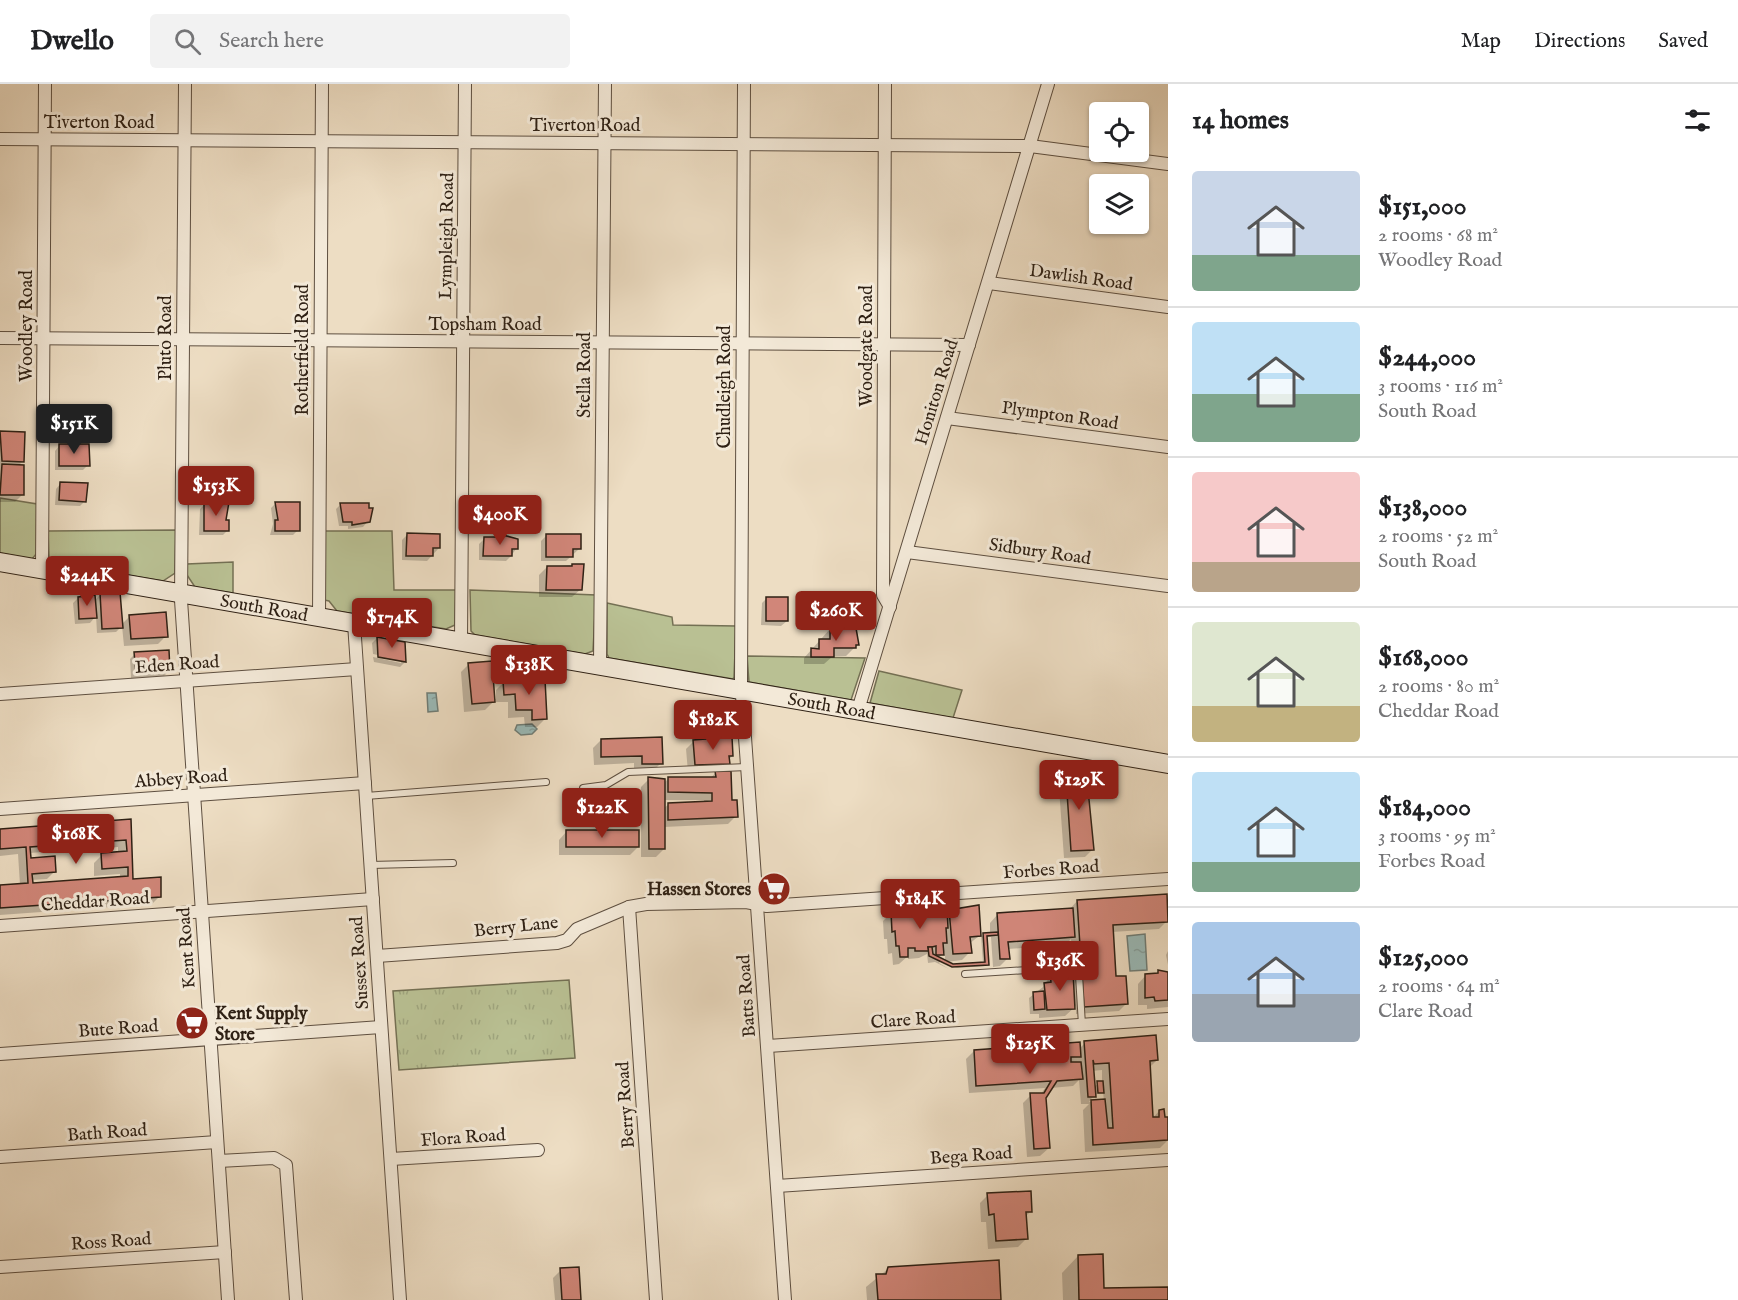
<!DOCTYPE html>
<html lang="en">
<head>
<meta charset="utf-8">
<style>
  :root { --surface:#fff; --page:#f2f2f2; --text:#202124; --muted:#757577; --line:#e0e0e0; --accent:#8f2418 }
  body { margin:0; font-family:"IM FELL English",serif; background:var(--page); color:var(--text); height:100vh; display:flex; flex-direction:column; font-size:22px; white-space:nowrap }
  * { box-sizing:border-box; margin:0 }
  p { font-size:20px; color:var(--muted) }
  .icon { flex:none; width:33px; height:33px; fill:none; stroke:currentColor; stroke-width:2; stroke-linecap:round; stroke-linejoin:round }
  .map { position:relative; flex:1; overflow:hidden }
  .sheet { display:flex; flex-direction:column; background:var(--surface); width:570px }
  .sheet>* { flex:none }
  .fabs { position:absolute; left:1089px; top:18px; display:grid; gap:12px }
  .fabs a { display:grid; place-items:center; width:60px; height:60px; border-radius:6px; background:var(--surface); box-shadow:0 2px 4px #0004; font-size:30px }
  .price { position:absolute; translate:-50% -51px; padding:0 14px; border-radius:6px; background:var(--accent); color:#fff; font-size:20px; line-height:39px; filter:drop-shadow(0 2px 3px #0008) }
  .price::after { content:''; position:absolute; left:50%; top:36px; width:18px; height:14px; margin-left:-9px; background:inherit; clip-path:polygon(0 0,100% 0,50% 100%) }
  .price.active { background:#222; color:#fff }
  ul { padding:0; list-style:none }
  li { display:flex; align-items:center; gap:18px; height:150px; padding:0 24px }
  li+li { border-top:2px solid var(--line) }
  li span { display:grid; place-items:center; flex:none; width:168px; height:120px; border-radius:6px; color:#555 }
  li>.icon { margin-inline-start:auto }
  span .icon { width:72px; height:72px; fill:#fffc; stroke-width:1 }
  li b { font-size:26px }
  h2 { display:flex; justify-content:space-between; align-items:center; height:72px; padding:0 24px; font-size:26px }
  header { display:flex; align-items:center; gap:36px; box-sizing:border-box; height:84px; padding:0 30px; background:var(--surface); border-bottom:2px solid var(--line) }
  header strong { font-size:28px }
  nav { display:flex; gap:33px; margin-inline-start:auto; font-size:21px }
  .search { width:420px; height:54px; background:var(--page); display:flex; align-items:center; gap:15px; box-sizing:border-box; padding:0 21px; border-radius:6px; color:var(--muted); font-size:22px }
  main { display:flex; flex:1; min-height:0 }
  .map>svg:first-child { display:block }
  .grass { fill:#b9c093; stroke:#747054; stroke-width:1.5 }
  .park { fill:url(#park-tufts); stroke:#747054; stroke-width:1.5 }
  .water { fill:url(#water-ripples); stroke:#6f7d77; stroke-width:1.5 }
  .shadow { fill:#0003; fill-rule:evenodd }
  .building { fill:#d18679; stroke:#2e2014; stroke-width:1.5; fill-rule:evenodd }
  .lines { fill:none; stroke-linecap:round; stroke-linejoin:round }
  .lane-casing { stroke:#5e4f40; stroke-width:8 }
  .street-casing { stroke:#5e4f40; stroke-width:14 }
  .secondary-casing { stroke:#2e2014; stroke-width:20 }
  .lane { stroke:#f3e9d8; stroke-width:6 }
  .street { stroke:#f3e9d8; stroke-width:12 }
  .secondary { stroke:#f3e9d8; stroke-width:18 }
  .labels { text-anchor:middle; stroke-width:6; stroke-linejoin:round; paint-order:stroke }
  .street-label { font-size:18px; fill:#2e2014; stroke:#f3e9d8 }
  .poi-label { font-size:18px; font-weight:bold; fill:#2e2014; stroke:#f3e9d8; text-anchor:end }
</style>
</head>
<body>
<header>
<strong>Dwello</strong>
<div class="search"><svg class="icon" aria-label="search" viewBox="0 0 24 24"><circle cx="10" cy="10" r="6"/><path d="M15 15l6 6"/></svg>Search here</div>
<nav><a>Map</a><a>Directions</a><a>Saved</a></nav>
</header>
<main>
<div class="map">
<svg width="1168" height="1216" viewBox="0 0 1168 1216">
  <defs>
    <pattern id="park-tufts" width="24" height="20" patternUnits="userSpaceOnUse" patternTransform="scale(1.5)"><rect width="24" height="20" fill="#b9c093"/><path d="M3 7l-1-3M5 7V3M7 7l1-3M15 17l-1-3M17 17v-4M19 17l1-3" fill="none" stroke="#9fa57e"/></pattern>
    <pattern id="water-ripples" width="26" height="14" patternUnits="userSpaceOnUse" patternTransform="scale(1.5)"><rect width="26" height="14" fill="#9abbb9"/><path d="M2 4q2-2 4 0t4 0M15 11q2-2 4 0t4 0" fill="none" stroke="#85a09e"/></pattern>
  </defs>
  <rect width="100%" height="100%" fill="#edddc3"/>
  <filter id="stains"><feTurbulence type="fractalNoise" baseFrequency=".00333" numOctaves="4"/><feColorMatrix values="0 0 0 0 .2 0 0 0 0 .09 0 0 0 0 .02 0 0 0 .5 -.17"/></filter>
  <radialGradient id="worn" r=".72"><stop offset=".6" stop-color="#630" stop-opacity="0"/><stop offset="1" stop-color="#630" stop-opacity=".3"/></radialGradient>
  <g class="grass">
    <polygon points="0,414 37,420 37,469 32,475 0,469"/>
    <polygon points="176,446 175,489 163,497 54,479 49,474 48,447"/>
    <polygon points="325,447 392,447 394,506 456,506 455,541 446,545 337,527 329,517 324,516"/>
    <polygon points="233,478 233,509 195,503 187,491 187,480"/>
    <polygon points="470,506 596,511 593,567 585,570 475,551 471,547"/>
    <polygon points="607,519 672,533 673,541 736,542 734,593 733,595 609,574 607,570"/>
    <polygon points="747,572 865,574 851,616 749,598"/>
    <polygon points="879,587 962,606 953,634 870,619"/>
  </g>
  <polygon class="park" points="569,896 575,974 399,986 393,907"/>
  <g class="water">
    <polygon points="427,609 436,609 438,627 428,628"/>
    <polygon points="532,640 537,645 532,650 521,651 515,646 517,641"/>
    <polygon points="1145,850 1147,886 1130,887 1127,852"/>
  </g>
  <g class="shadow">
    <polygon points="0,349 23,349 23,377 18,382 23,410 15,418 0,418"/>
    <polygon points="60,361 88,381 83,386 55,386 55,367"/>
    <polygon points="61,399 85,417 80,422 55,421 56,405"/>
    <polygon points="276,419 298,446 293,451 270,451 273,440 271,424"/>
    <polygon points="205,420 225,437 228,446 223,451 199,451 200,425"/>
    <polygon points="341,420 368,437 363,443 348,445 348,442 339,442 336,425"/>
    <polygon points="407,451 439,464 427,477 402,476 402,456"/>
    <polygon points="499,452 516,465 511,472 506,477 479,476 479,460 484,455 496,455"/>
    <polygon points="546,452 579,465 566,477 541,477 541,457"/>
    <polygon points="572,481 581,505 572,513 539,513 539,491 547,483"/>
    <polygon points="100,511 121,541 130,532 166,552 158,560 124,562 122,542 116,548 97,549 96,532 90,539 75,540 73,519 78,514 94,517"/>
    <polygon points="767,514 787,537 781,542 761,541 762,519"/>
    <polygon points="830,545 858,560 846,572 833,572 824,580 804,580 804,574"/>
    <polygon points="377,554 405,578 400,583 374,578 373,573 401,579 401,576 373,570 372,559"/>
    <polygon points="135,570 169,587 164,592 131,594 130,575"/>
    <polygon points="469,580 493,615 496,615 496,606 504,598 545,635 537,643 525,643 524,633 508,634 508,618 496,618 496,615 485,626 464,628 461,588"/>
    <polygon points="601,656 661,679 653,687 634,688 634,679 594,681 593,664"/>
    <path d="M 694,657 L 732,672 L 718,689 L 736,732 L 728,740 L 664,743 L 664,765 L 656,773 L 641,773 L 641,703 L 649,695 L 663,700 L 668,695 L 710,695 L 717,687 L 688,688 L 686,665 ZM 663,716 L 704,716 L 704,719 L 669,720 L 663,725 Z"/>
    <polygon points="1069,687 1093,765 1085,773 1064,774 1059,704 1061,696"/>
    <path d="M 130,737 L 132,797 L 160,812 L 152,820 L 0,831 L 0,802 L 20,801 L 18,770 L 0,772 L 0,746 ZM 118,763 L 118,770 L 102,771 L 94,779 L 94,792 L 120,790 L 120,794 L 31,800 L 31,796 L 47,795 L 55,787 L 30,776 L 29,769 Z"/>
    <polygon points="567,747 638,763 630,771 559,771 559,756"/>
    <path d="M 1077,817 L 1167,837 L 1159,845 L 1112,848 L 1115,894 L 1127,919 L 1119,927 L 1076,930 L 1076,922 L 1065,932 L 1039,934 L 1039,930 L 1030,930 L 1029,914 L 1043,903 L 1051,891 L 1074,890 L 1071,855 L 1065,861 L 1008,865 L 1008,874 L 1000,882 L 993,883 L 991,853 L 986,853 L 987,880 L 985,882 L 957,884 L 941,877 L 939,879 L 949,885 L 935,878 L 928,879 L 927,870 L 919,874 L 908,875 L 908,872 L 899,880 L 893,881 L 892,869 L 888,870 L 887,855 L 884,855 L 883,837 L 891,829 L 946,831 L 950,827 L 979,852 L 969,860 L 970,868 L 962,876 L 946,878 L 953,881 L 983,879 L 981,852 L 990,850 L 990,839 L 998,830 L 1069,826 ZM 945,868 L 945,878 L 938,874 Z"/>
    <polygon points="1168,867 1168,881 1166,871"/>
    <polygon points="1160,888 1160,890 1168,890 1168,923 1147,925 1147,921 1138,921 1138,900 1146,891"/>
    <path d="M 1085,959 L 1157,976 L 1149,984 L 1152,1035 L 1159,1027 L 1163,1034 L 1167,1034 L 1168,1047 L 1168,1056 L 1160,1064 L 1085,1068 L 1083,1026 L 1089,1020 L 1081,1020 L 1079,996 L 1073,1002 L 1051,1004 L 1045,1014 L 1049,1064 L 1040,1072 L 1027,1073 L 1023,1019 L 1031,1011 L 1041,1010 L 1045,1004 L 969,1009 L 966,975 L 974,967 L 1079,965 ZM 1102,986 L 1102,998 L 1093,1003 L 1092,987 ZM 1103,1008 L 1104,1017 L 1089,1018 L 1094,1011 Z"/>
    <polygon points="988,1111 1031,1127 1025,1133 1027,1154 1018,1163 988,1165 986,1138 981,1138 980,1119"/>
    <polygon points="1078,1172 1102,1206 1168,1204 1168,1216 1063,1216 1062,1189"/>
    <polygon points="889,1184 1000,1216 867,1216 866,1203"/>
    <polygon points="561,1186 578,1216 555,1216 553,1194"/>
  </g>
  <g class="building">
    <polygon points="0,347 25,348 24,378 2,377"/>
    <polygon points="59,360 89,360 90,382 59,382"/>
    <polygon points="2,380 24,381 24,411 0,411"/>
    <polygon points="60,398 88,399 86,418 59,416"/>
    <polygon points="204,418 229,418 226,436 229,436 229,447 204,447"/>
    <polygon points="275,418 300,418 300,447 275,447 275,436 278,436"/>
    <polygon points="340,419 369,419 369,424 373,424 370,438 352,441 352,438 343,438"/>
    <polygon points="407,449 440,450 440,464 433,464 433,472 406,472"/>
    <polygon points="499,450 518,455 518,465 512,465 512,472 483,472 484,453 499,453"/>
    <polygon points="546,450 581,450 581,465 573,465 573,473 546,473"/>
    <polygon points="572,480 584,480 582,506 546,506 547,482 572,482"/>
    <polygon points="120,508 123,544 102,545 100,509"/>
    <polygon points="95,511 97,534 79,535 78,513"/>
    <rect x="766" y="513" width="22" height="24"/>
    <polygon points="166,528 168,553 131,555 129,531"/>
    <polygon points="830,543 856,544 859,561 856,561 856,564 834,564 834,573 811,573 811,564 819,565 819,555 830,555"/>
    <polygon points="377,553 405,558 406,578 378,573"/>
    <polygon points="169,566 170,587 136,589 134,568"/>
    <polygon points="492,577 495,618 472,620 468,579"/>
    <polygon points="545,595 547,635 532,636 532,626 516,626 515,610 504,611 503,597"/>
    <polygon points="662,653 663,680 642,680 642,672 601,673 601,655"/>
    <polygon points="732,653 733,672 729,672 730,680 695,681 693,656"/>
    <polygon points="1086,685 1094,766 1071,767 1066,694 1069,694 1068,686"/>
    <polygon points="715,687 731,687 732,716 737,716 738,733 668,736 668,719 712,717 712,709 668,708 668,693 716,693"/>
    <polygon points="648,693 665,695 665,765 649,765"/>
    <path d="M 131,735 L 133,795 L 161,793 L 161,813 L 0,824 L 0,801 L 28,799 L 26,763 L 0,765 L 0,745 ZM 126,756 L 127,767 L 101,769 L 102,785 L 128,783 L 128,792 L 33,799 L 32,790 L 56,788 L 55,772 L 31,774 L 30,763 Z"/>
    <rect x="566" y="746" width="73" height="17"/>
    <polygon points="1167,810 1168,838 1113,841 1116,892 1126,892 1128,920 1084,923 1077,816"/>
    <polygon points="979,821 981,852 970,853 972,869 953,870 949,826"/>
    <polygon points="947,824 948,844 946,844 947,859 943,859 944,871 936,871 936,862 932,863 928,863 929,867 915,867 915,864 908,864 908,873 900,873 899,862 896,862 895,847 892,848 891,828"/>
    <polygon points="1073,824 1075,853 1008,858 1010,875 1000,875 997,829"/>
    <polygon points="998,848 998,851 987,852 989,881 952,883 929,872 928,863 932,863 933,870 953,880 985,878 983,849"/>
    <polygon points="1158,886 1168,888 1168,916 1155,917 1154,913 1145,914 1145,890 1158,889"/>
    <polygon points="1073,888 1075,925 1047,926 1044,899 1051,898 1050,890"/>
    <polygon points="1044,907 1045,925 1034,926 1033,908"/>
    <polygon points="1156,951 1158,976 1150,977 1153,1033 1159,1033 1159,1026 1164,1025 1165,1033 1168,1033 1168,1056 1093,1061 1091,1016 1105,1015 1108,1044 1113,1044 1109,979 1094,980 1093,976 1096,1013 1088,1013 1084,957"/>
    <polygon points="1080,958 1081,973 1071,973 1071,978 1081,978 1083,995 1057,997 1046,1014 1050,1064 1034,1065 1030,1009 1044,1009 1051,997 976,1002 974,966"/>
    <polygon points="1097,997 1103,997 1104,1009 1098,1009"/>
    <polygon points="1031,1107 1032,1128 1026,1128 1028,1155 996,1157 994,1130 989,1131 987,1109"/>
    <polygon points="1103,1170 1104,1204 1168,1203 1168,1216 1079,1216 1078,1171"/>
    <polygon points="999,1176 1001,1216 878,1216 876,1190 886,1190 888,1183"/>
    <polygon points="579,1183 581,1216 562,1216 560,1184"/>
  </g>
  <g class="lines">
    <g class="lane-casing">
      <g id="lane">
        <polyline points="366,712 546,698"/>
        <polyline points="582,736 583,704 606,701 628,688 747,683"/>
        <polyline points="370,781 453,779"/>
        <polyline points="965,890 1074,883 1079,891 1082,941"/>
      </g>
    </g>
    <g class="street-casing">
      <g id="street">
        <polyline points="185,0 181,516 228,1216"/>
        <polyline points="744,0 741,597 785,1216"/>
        <polyline points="885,0 883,511 890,523"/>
        <polyline points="0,55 1030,62 1168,80"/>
        <polyline points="989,199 1168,223"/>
        <polyline points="0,254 969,261"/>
        <polyline points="947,334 1168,363"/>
        <polyline points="907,468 1168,502"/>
        <polyline points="42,485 45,0"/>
        <polyline points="319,532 322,0"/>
        <polyline points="354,539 400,1216"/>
        <polyline points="461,557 465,0"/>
        <polyline points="600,581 605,0"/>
        <polyline points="0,610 357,585"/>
        <polyline points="858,626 1048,0"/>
        <polyline points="0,725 365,699"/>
        <polyline points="629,823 656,1216"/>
        <polyline points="0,842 373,815"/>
        <polyline points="377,872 557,859 567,856 577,845 629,823 646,820 746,818 767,822 1168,795"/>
        <polyline points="768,962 1168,935"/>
        <polyline points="0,970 381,943"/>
        <polyline points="0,1073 217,1058"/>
        <polyline points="391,1075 538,1066"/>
        <polyline points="219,1077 274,1074 286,1081 296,1216"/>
        <polyline points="777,1102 1168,1076"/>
        <polyline points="0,1183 225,1168"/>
      </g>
    </g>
    <g class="secondary-casing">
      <g id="secondary">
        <path id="s1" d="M 0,478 L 1168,680"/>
      </g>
    </g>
    <use href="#lane" class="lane"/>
    <use href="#street" class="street"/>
    <use href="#secondary" class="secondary"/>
  </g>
  <defs>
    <g id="supermarket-disc" transform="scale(1.725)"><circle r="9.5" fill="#8f2418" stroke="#f3e9d8"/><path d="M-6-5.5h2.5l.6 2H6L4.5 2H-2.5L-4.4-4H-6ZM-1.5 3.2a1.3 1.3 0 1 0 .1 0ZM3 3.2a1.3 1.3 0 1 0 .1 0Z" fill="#fff"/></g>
  </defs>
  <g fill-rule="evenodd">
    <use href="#supermarket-disc" x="774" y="805"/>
    <use href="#supermarket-disc" x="192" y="939"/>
  </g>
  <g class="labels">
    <g class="street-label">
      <text x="99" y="44">Tiverton Road</text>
      <text x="585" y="47">Tiverton Road</text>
      <text transform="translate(446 152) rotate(-89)" y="6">Lympleigh Road</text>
      <text transform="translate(1081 193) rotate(8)" y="6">Dawlish Road</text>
      <text x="485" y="246">Topsham Road</text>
      <text transform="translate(26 242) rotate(-90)" y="6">Woodley Road</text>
      <text transform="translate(165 254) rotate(-90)" y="6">Pluto Road</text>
      <text transform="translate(866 262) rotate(-90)" y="6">Woodgate Road</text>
      <text transform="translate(302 266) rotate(-90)" y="6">Rotherfield Road</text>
      <text transform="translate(584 291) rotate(-90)" y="6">Stella Road</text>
      <text transform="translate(724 303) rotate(-90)" y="6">Chudleigh Road</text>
      <text transform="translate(936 308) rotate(-73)" y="6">Honiton Road</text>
      <text transform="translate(1060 331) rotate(8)" y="6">Plympton Road</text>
      <text transform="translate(1040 467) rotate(8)" y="6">Sidbury Road</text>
      <text dy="6" stroke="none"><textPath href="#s1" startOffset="268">South Road</textPath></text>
      <text transform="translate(177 580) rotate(-4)" y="6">Eden Road</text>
      <text dy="6" stroke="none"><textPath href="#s1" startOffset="844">South Road</textPath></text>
      <text transform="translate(181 694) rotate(-4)" y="6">Abbey Road</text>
      <text transform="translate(1051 785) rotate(-4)" y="6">Forbes Road</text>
      <text transform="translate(95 817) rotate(-4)" y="6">Cheddar Road</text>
      <text transform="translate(516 842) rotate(-6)" y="6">Berry Lane</text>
      <text transform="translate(186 864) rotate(-94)" y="6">Kent Road</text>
      <text transform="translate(359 879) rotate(-94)" y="6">Sussex Road</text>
      <text transform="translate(746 912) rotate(-94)" y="6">Batts Road</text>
      <text transform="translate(913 935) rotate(-4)" y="6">Clare Road</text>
      <text transform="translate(118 944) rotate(-4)" y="6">Bute Road</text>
      <text transform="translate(625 1021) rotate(-94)" y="6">Berry Road</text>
      <text transform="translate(107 1048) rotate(-4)" y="6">Bath Road</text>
      <text transform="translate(463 1053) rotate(-4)" y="6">Flora Road</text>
      <text transform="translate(971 1071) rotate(-4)" y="6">Bega Road</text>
      <text transform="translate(111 1157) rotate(-4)" y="6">Ross Road</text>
    </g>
    <g class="poi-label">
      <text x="751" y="811">Hassen Stores</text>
      <text x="215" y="935" text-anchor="start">Kent Supply<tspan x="215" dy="21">Store</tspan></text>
    </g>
  </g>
  <rect width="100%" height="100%" filter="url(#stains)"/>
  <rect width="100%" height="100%" fill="url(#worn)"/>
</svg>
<div class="fabs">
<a><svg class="icon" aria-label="locate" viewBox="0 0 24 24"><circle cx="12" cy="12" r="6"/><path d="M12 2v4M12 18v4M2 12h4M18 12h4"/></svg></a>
<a><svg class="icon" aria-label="layers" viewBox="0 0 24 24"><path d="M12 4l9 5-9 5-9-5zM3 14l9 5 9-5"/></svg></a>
</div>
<b class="price active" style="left:74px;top:371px">$151K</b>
<b class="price" style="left:216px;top:433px">$153K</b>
<b class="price" style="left:500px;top:462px">$400K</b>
<b class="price" style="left:87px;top:523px">$244K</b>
<b class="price" style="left:836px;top:558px">$260K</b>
<b class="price" style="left:392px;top:565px">$174K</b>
<b class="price" style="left:529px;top:612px">$138K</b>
<b class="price" style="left:713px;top:667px">$182K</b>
<b class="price" style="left:1079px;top:727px">$129K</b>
<b class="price" style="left:602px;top:755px">$122K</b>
<b class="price" style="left:76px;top:781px">$168K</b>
<b class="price" style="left:920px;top:846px">$184K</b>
<b class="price" style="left:1060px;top:908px">$136K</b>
<b class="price" style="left:1030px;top:991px">$125K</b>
</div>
<section class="sheet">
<h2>14 homes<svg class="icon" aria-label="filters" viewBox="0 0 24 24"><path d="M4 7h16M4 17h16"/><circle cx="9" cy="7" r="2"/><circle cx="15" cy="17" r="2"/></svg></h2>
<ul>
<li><span style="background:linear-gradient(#c9d6e8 70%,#7fa58c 0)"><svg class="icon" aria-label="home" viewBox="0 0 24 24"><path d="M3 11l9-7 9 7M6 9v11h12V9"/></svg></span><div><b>$151,000</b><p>2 rooms · 68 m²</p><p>Woodley Road</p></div></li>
<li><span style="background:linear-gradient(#bfe0f5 60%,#7fa58c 0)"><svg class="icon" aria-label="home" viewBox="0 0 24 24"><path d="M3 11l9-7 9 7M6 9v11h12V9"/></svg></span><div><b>$244,000</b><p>3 rooms · 116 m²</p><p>South Road</p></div></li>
<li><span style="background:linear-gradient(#f6c9c9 75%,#b9a48a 0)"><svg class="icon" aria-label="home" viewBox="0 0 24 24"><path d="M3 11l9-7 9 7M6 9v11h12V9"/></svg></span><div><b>$138,000</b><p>2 rooms · 52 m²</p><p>South Road</p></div></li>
<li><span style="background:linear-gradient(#dfe7d0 70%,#c2b280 0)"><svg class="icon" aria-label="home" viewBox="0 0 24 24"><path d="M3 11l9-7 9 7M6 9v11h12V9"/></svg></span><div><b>$168,000</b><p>2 rooms · 80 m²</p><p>Cheddar Road</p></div></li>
<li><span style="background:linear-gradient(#bfe0f5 75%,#7fa58c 0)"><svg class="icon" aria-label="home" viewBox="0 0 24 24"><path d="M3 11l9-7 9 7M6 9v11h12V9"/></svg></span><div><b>$184,000</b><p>3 rooms · 95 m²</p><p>Forbes Road</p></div></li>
<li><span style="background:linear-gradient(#a9c7e8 60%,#9aa5b1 0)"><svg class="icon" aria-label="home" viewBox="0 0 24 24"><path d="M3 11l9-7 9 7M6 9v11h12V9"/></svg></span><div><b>$125,000</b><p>2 rooms · 64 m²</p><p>Clare Road</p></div></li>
</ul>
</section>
</main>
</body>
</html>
